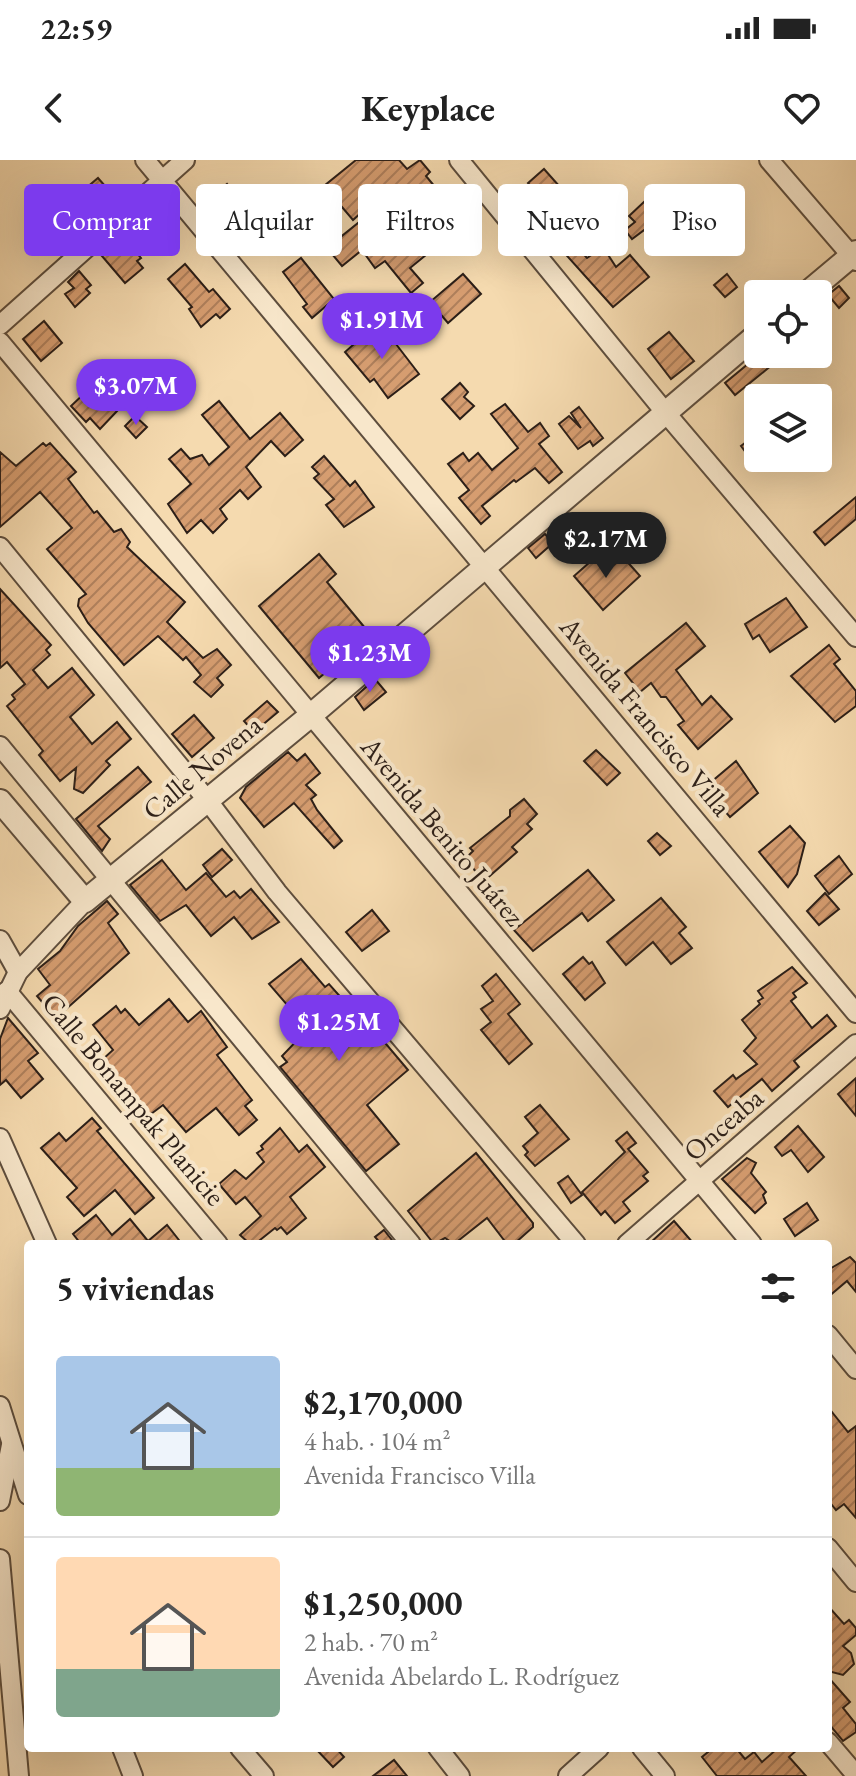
<!DOCTYPE html>
<html lang="es">
<head>
<meta charset="utf-8">
<style>
  :root { --surface:#fff; --page:#f2f2f2; --text:#222; --muted:#767676; --line:#e0e0e0; --accent:#7c3aed }
  body { margin:0; font-family:"EB Garamond",serif; background:var(--page); color:var(--text); height:100vh; display:flex; flex-direction:column; font-size:30px; white-space:nowrap }
  * { box-sizing:border-box; margin:0 }
  p { font-size:26px; color:var(--muted) }
  .icon { flex:none; width:44px; height:44px; fill:none; stroke:currentColor; stroke-width:2; stroke-linecap:round; stroke-linejoin:round }
  .map { position:relative; flex:1; overflow:hidden }
  .sheet { position:absolute; left:24px; top:1080px; width:808px; height:512px; display:flex; flex-direction:column; background:var(--surface); border-radius:8px; box-shadow:0 8px 32px #0002 }
  .sheet>* { flex:none }
  .top-card { position:absolute; left:24px; top:24px; width:808px; height:72px; display:flex; gap:16px }
  .fabs { position:absolute; left:744px; top:120px; display:grid; gap:16px }
  .fabs a { display:grid; place-items:center; width:88px; height:88px; border-radius:8px; background:var(--surface); box-shadow:0 8px 32px #0002; font-size:40px }
  .price { position:absolute; translate:-50% -68px; padding:0 18px; border-radius:28px; background:var(--accent); color:#fff; font-size:26px; line-height:52px; filter:drop-shadow(0 2px 4px #0008) }
  .price::after { content:''; position:absolute; left:50%; top:48px; width:24px; height:18px; margin-left:-12px; background:inherit; clip-path:polygon(0 0,100% 0,50% 100%) }
  .price.active { background:#222; color:#fff }
  ul { padding:0; list-style:none }
  li { display:flex; align-items:center; gap:24px; height:200px; padding:0 32px }
  li+li { border-top:2px solid var(--line) }
  li span { display:grid; place-items:center; flex:none; width:224px; height:160px; border-radius:8px; color:#555 }
  li>.icon { margin-inline-start:auto }
  span .icon { width:96px; height:96px; fill:#fffc; stroke-width:1 }
  li b { font-size:34px }
  h2 { display:flex; justify-content:space-between; align-items:center; height:96px; padding:0 32px; font-size:34px }
  .pill { padding:0 28px; border-radius:8px; background:var(--surface); box-shadow:0 8px 32px #0002; font-size:28px; line-height:72px }
  .pill.active { background:var(--accent); color:#fff }
  .status { display:flex; justify-content:space-between; align-items:center; height:56px; padding:0 40px; background:var(--surface); direction:ltr }
  .status svg { height:22px; fill:currentColor }
  header { display:flex; justify-content:space-between; align-items:center; height:104px; padding:0 32px; background:var(--surface); font-size:36px; font-weight:700 }
  .map>svg:first-child { display:block }
  .building { fill:url(#building-hatch); stroke:#2c1f18; stroke-width:2 }
  .lines { fill:none; stroke-linecap:round; stroke-linejoin:round }
  .minor-casing { stroke:#5e4e3e; stroke-width:22 }
  .tertiary-casing { stroke:#5e4e3e; stroke-width:26 }
  .minor { stroke:#f8e7cb; stroke-width:18 }
  .tertiary { stroke:#f8e7cb; stroke-width:22 }
  .labels { text-anchor:middle; stroke-width:8; stroke-linejoin:round; paint-order:stroke }
  .street-label { font-size:28px; fill:#2c1f18; stroke:#f8e7cb }
</style>
</head>
<body>
<div class="status"><b>22:59</b><svg viewBox="0 0 49 12"><path d="M0 12V9h3v3zM5 12V6h3v6zM10 12V3h3v9zM15 12V0h3v12zM26 1h20v11H26zM47 4h2v5h-2z"/></svg></div>
<header><svg class="icon" aria-label="back" viewBox="0 0 24 24"><path d="M15 5l-7 7 7 7"/></svg>Keyplace<svg class="icon" aria-label="heart" viewBox="0 0 24 24"><path d="M12 20l-8-8c-3-5 5-10 8-4 3-6 11-1 8 4z"/></svg></header>
<div class="map">
<svg width="856" height="1616" viewBox="0 0 856 1616">
  <defs>
    <pattern id="building-hatch" width="6" height="6" patternUnits="userSpaceOnUse" patternTransform="scale(2)"><rect width="6" height="6" fill="#d69d70"/><path d="M-1 1l2-2M0 6l6-6M5 7l2-2" fill="none" stroke="#ae7f5b"/></pattern>
  </defs>
  <rect width="100%" height="100%" fill="#f5daaf"/>
  <filter id="stains"><feTurbulence type="fractalNoise" baseFrequency=".0025" numOctaves="4"/><feColorMatrix values="0 0 0 0 .2 0 0 0 0 .09 0 0 0 0 .02 0 0 0 .5 -.17"/></filter>
  <radialGradient id="worn" r=".72"><stop offset=".6" stop-color="#630" stop-opacity="0"/><stop offset="1" stop-color="#630" stop-opacity=".3"/></radialGradient>
  <g class="building">
    <polygon points="356,0 399,0 407,9 420,0 430,12 426,16 449,44 415,73 382,34 353,60 324,26"/>
    <polygon points="544,9 560,27 545,42 528,23"/>
    <polygon points="98,18 112,34 97,47 92,40 86,45 78,35"/>
    <polygon points="227,24 256,58 260,54 270,65 253,80 215,34"/>
    <polygon points="677,26 710,69 699,77 703,82 693,90 667,53 632,79 625,70 635,62 629,56 645,41 651,48"/>
    <polygon points="363,59 387,88 408,71 427,94 410,108 423,123 411,133 385,101 375,108 362,90 342,106 327,88"/>
    <polygon points="124,77 141,98 137,101 143,108 125,123 102,96"/>
    <polygon points="571,80 587,98 603,87 616,107 630,95 649,117 613,147 560,88"/>
    <polygon points="301,98 334,139 312,158 303,147 307,144 283,112"/>
    <polygon points="185,104 209,132 213,129 230,149 220,158 216,154 201,167 189,149 192,147 168,119"/>
    <polygon points="79,111 91,125 86,129 90,133 75,147 65,134 74,128 68,122"/>
    <polygon points="463,114 481,134 448,163 430,142"/>
    <polygon points="727,114 737,127 725,137 714,125"/>
    <polygon points="839,126 849,138 839,148 828,135"/>
    <polygon points="44,161 62,183 41,201 23,179"/>
    <polygon points="379,162 419,214 388,238 374,219 370,222 345,192"/>
    <polygon points="669,172 694,201 671,219 648,189"/>
    <polygon points="760,194 772,205 735,235 725,223"/>
    <polygon points="460,223 468,232 464,237 474,246 460,259 442,239"/>
    <polygon points="91,227 118,250 100,269 90,258 86,262 71,246"/>
    <polygon points="219,241 250,279 280,253 303,280 285,296 271,281 246,307 261,327 248,339 240,330 220,349 227,359 213,373 201,360 187,373 168,344 191,324 169,299 181,289 190,299 202,295 209,305 229,287 202,255"/>
    <polygon points="505,244 528,272 540,263 549,276 539,284 562,312 549,323 535,308 516,322 514,320 482,346 490,356 481,364 459,338 469,330 448,304 463,293 469,301 478,293 492,310 518,288 491,254"/>
    <polygon points="579,247 603,278 593,286 590,281 578,289 559,264 569,256 581,268 571,253"/>
    <polygon points="135,256 147,267 136,278 125,266"/>
    <polygon points="758,273 758,309 741,286"/>
    <polygon points="43,283 46,286 50,283 76,312 68,319 94,353 97,351 114,372 121,369 130,382 127,387 185,442 167,462 203,498 217,489 231,505 217,518 223,525 211,537 194,522 201,515 186,497 183,500 158,476 124,505 88,463 78,446 79,439 86,434 47,389 72,368 40,332 0,367 0,292 16,306"/>
    <polygon points="324,296 350,326 355,321 374,347 344,367 326,345 334,339 314,318 319,314 312,307"/>
    <polygon points="856,337 856,359 825,385 814,372"/>
    <polygon points="545,374 553,383 536,398 528,388"/>
    <polygon points="319,394 336,414 327,422 370,474 319,518 259,446"/>
    <polygon points="598,395 610,408 623,397 640,416 603,450 574,416"/>
    <polygon points="0,429 51,485 46,490 50,495 33,510 48,528 72,508 94,535 70,557 92,584 117,562 131,579 106,601 110,605 83,633 74,629 76,608 60,621 39,595 43,591 7,546 15,539 12,535 25,524 7,502 0,508"/>
    <polygon points="786,438 807,467 770,492 759,475 753,479 745,464"/>
    <polygon points="686,463 705,486 676,510 702,545 711,536 732,559 698,589 678,565 684,561 666,537 661,537 651,523 640,532 625,513"/>
    <polygon points="417,483 425,493 413,503 405,493"/>
    <polygon points="829,485 840,499 834,504 856,531 856,546 835,562 791,516"/>
    <polygon points="375,519 386,532 364,550 355,537"/>
    <polygon points="267,541 278,552 254,572 244,561"/>
    <polygon points="194,555 214,578 192,597 172,574"/>
    <polygon points="596,590 620,613 607,625 584,601"/>
    <polygon points="288,592 297,601 305,594 320,613 306,625 316,635 311,639 317,650 342,681 334,688 294,643 264,667 240,638 246,627"/>
    <polygon points="736,601 758,633 730,657 715,640 720,636 710,623"/>
    <polygon points="138,607 151,622 98,666 110,679 102,691 76,659"/>
    <polygon points="524,639 537,654 527,664 532,669 512,687 517,692 484,721 465,699 473,691 470,688 510,656 510,650"/>
    <polygon points="790,666 805,683 797,714 788,727 759,692"/>
    <polygon points="657,673 671,686 660,695 648,681"/>
    <polygon points="222,689 232,700 212,717 203,705"/>
    <polygon points="839,696 852,714 829,734 815,716"/>
    <polygon points="162,700 186,730 206,713 226,737 234,731 240,738 251,729 279,762 252,779 234,757 211,776 186,745 160,761 130,725"/>
    <polygon points="588,710 614,740 588,761 582,753 533,791 514,770"/>
    <polygon points="825,733 839,749 819,765 807,751"/>
    <polygon points="661,738 686,767 679,773 692,788 671,804 653,782 626,805 607,782"/>
    <polygon points="107,741 118,754 108,763 129,793 56,858 37,836 50,825 38,809 60,791 78,766"/>
    <polygon points="372,750 389,771 362,791 346,772"/>
    <polygon points="583,797 589,804 592,802 605,823 585,840 563,814"/>
    <polygon points="301,799 325,827 329,824 344,841 348,839 408,910 367,945 399,984 366,1011 280,907 287,902 282,896 308,869 269,824"/>
    <polygon points="792,807 807,823 793,833 796,837 791,841 812,868 827,855 836,866 794,901 799,907 772,931 762,919 728,947 714,931 733,915 736,919 757,904 744,891 756,878 742,860 760,844 758,841 763,838 758,831"/>
    <polygon points="496,814 520,844 508,854 532,884 509,904 481,870 491,862 481,849 493,841 482,826"/>
    <polygon points="169,839 188,862 201,851 227,887 217,895 252,940 245,946 257,960 239,975 216,948 186,972 163,945 147,957 142,952 138,955 111,925 119,919 103,899 113,890 93,865 116,846 121,853 125,849 139,865"/>
    <polygon points="8,858 38,893 28,901 43,919 21,938 6,920 0,925 0,879"/>
    <polygon points="856,918 856,956 838,934"/>
    <polygon points="540,945 569,979 535,1006 525,995 528,992 523,986 538,973 525,957"/>
    <polygon points="92,958 101,968 97,971 154,1038 135,1054 115,1030 84,1056 67,1037 77,1028 41,988 59,973 66,981"/>
    <polygon points="798,966 824,997 808,1012 791,990 782,996 775,987"/>
    <polygon points="280,968 299,992 307,985 325,1007 290,1037 306,1058 287,1074 281,1067 277,1070 275,1068 255,1084 250,1084 240,1075 261,1056 245,1037 236,1044 219,1024 235,1010 246,1019 264,1002 257,993 263,989 261,986"/>
    <polygon points="627,972 636,983 628,989 648,1012 643,1016 648,1021 623,1042 630,1051 615,1063 605,1051 601,1055 582,1032 625,992 616,981"/>
    <polygon points="476,993 533,1063 533,1067 514,1084 507,1084 487,1058 454,1084 445,1078 434,1084 408,1051"/>
    <polygon points="747,998 756,1003 751,1013 766,1032 763,1035 766,1043 755,1053 722,1019"/>
    <polygon points="568,1016 582,1035 571,1043 558,1023"/>
    <polygon points="807,1043 818,1060 795,1076 784,1059"/>
    <polygon points="96,1055 112,1075 130,1059 148,1081 167,1065 182,1084 81,1084 73,1074"/>
    <polygon points="674,1061 694,1084 649,1084"/>
    <polygon points="384,1070 395,1084 381,1084 375,1077"/>
    <polygon points="850,1097 856,1103 856,1132 847,1121 828,1137 828,1110"/>
    <polygon points="828,1247 848,1272 856,1266 856,1358 844,1344 836,1350 828,1340"/>
    <polygon points="828,1446 844,1464 849,1460 856,1468 856,1475 843,1486 851,1493 854,1504 843,1515 828,1511"/>
    <polygon points="828,1517 850,1542 843,1548 856,1564 856,1572 843,1581 828,1563"/>
    <polygon points="315,1588 336,1588 344,1597 333,1607"/>
    <polygon points="713,1588 736,1588 745,1599 754,1592 762,1602 778,1588 799,1588 789,1597 806,1616 717,1616 702,1597"/>
    <polygon points="394,1600 407,1616 373,1616"/>
  </g>
  <g class="lines">
    <g class="minor-casing">
      <g id="minor">
        <polyline points="145,0 856,853"/>
        <polyline points="459,0 665,252 856,477"/>
        <polyline points="769,0 856,101"/>
        <polyline points="0,165 185,0"/>
        <polyline points="0,182 752,1084"/>
        <polyline points="0,387 208,641 277,732 576,1084"/>
        <polyline points="0,586 411,1084"/>
        <polyline points="0,780 18,812"/>
        <polyline points="7,831 218,1084"/>
        <polyline points="0,849 18,812 85,741"/>
        <polyline points="0,978 47,1084"/>
        <polyline points="627,1084 856,884"/>
        <polyline points="828,1175 856,1209"/>
        <polyline points="0,1246 28,1335"/>
        <polyline points="0,1341 11,1285"/>
        <polyline points="828,1388 856,1422"/>
        <polyline points="0,1399 19,1616"/>
        <polyline points="828,1582 856,1615"/>
        <polyline points="122,1588 133,1616"/>
        <polyline points="240,1588 264,1616"/>
        <polyline points="438,1588 460,1616"/>
        <polyline points="642,1588 665,1616"/>
        <polyline points="568,1616 599,1588"/>
      </g>
    </g>
    <g class="tertiary-casing">
      <g id="tertiary">
        <polyline points="806,134 856,92"/>
        <polyline points="0,641 85,741 310,556 758,174"/>
      </g>
    </g>
    <use href="#minor" class="minor"/>
    <use href="#tertiary" class="tertiary"/>
  </g>
  <g class="labels">
    <g class="street-label">
      <text transform="translate(646 556) rotate(50)" y="10">Avenida Francisco Villa</text>
      <text transform="translate(202 607) rotate(-40)" y="10">Calle Novena</text>
      <text transform="translate(443 671) rotate(50)" y="10">Avenida Benito Juárez</text>
      <text transform="translate(134 939) rotate(50)" y="10">Calle Bonampak Planicie</text>
      <text transform="translate(723 964) rotate(-41)" y="10">Onceaba</text>
    </g>
  </g>
  <rect width="100%" height="100%" filter="url(#stains)"/>
  <rect width="100%" height="100%" fill="url(#worn)"/>
</svg>
<div class="fabs">
<a><svg class="icon" aria-label="locate" viewBox="0 0 24 24"><circle cx="12" cy="12" r="6"/><path d="M12 2v4M12 18v4M2 12h4M18 12h4"/></svg></a>
<a><svg class="icon" aria-label="layers" viewBox="0 0 24 24"><path d="M12 4l9 5-9 5-9-5zM3 14l9 5 9-5"/></svg></a>
</div>
<b class="price" style="left:382px;top:201px">$1.91M</b>
<b class="price" style="left:136px;top:267px">$3.07M</b>
<b class="price active" style="left:606px;top:420px">$2.17M</b>
<b class="price" style="left:370px;top:534px">$1.23M</b>
<b class="price" style="left:339px;top:903px">$1.25M</b>
<div class="top-card">
<a class="pill active">Comprar</a>
<a class="pill">Alquilar</a>
<a class="pill">Filtros</a>
<a class="pill">Nuevo</a>
<a class="pill">Piso</a>
</div>
<section class="sheet">
<h2>5 viviendas<svg class="icon" aria-label="filters" viewBox="0 0 24 24"><path d="M4 7h16M4 17h16"/><circle cx="9" cy="7" r="2"/><circle cx="15" cy="17" r="2"/></svg></h2>
<ul>
<li><span style="background:linear-gradient(#a9c7e8 70%,#8fb573 0)"><svg class="icon" aria-label="home" viewBox="0 0 24 24"><path d="M3 11l9-7 9 7M6 9v11h12V9"/></svg></span><div><b>$2,170,000</b><p>4 hab. · 104 m²</p><p>Avenida Francisco Villa</p></div></li>
<li><span style="background:linear-gradient(#ffd9b3 70%,#7fa58c 0)"><svg class="icon" aria-label="home" viewBox="0 0 24 24"><path d="M3 11l9-7 9 7M6 9v11h12V9"/></svg></span><div><b>$1,250,000</b><p>2 hab. · 70 m²</p><p>Avenida Abelardo L. Rodríguez</p></div></li>
</ul>
</section>
</div>
</body>
</html>
